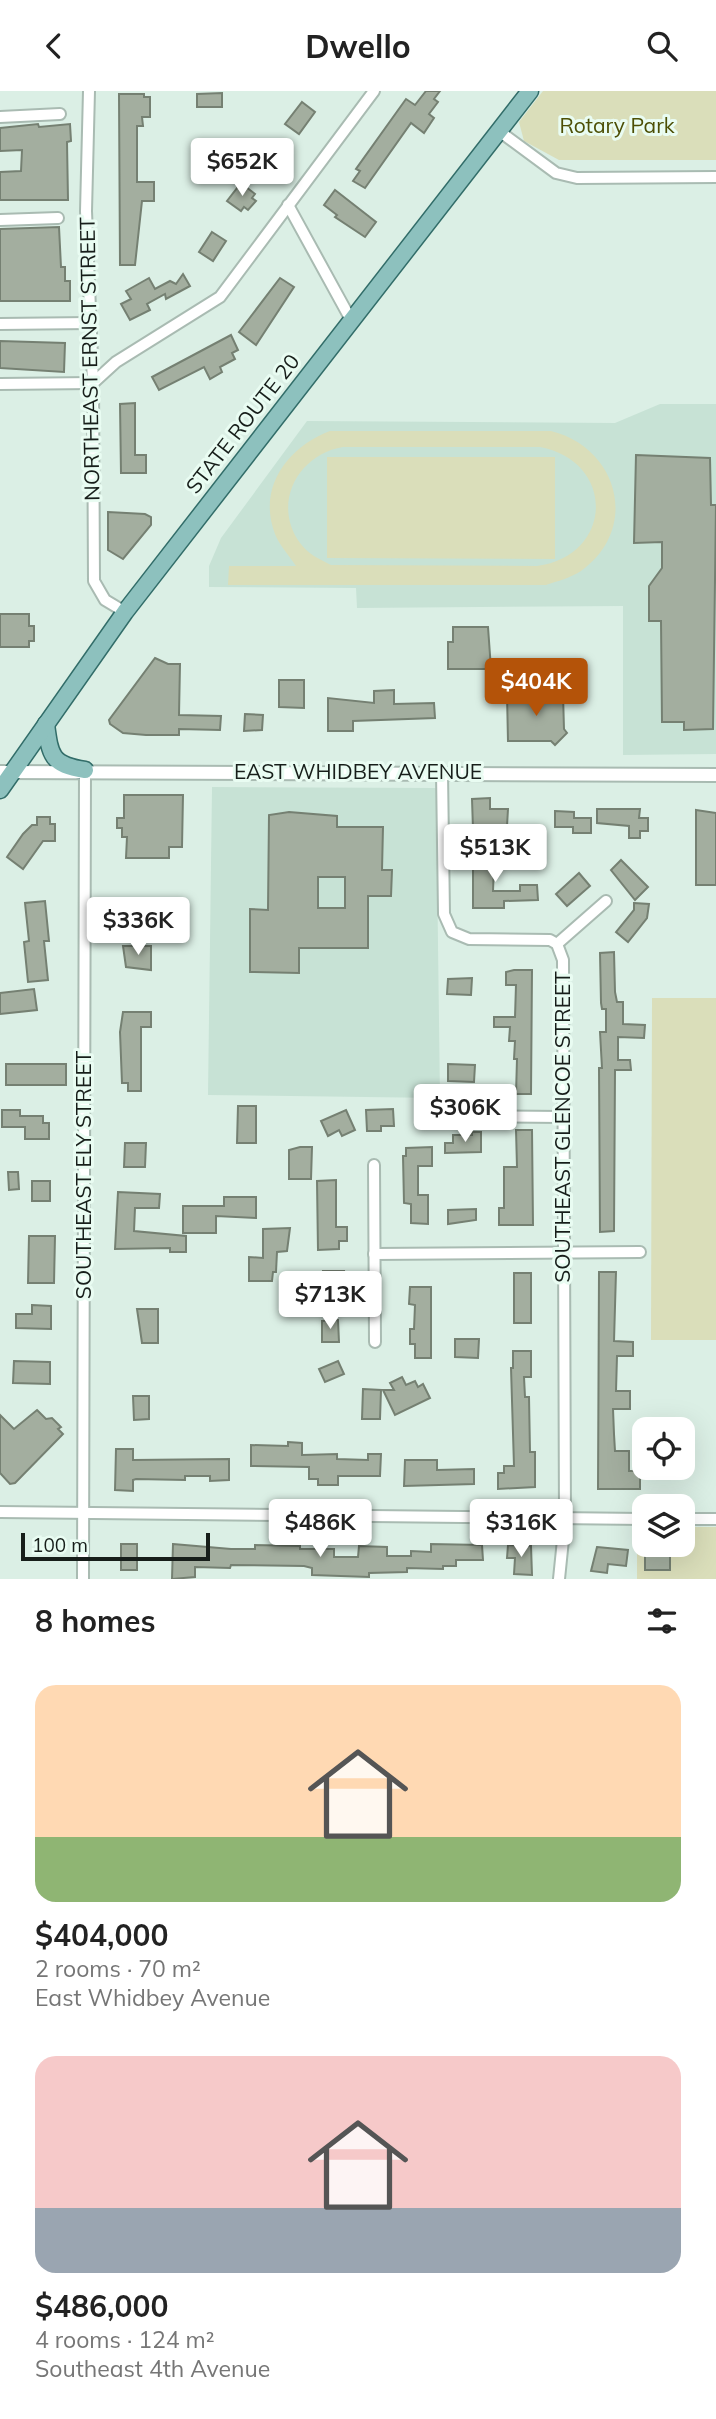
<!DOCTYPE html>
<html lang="en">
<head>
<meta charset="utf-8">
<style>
  :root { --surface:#fff; --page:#f6f6f6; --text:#222; --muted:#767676; --accent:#b45309 }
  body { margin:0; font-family:Mulish,sans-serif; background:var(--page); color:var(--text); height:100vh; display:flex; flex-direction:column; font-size:26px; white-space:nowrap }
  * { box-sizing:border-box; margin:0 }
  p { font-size:23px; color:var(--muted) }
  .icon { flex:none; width:38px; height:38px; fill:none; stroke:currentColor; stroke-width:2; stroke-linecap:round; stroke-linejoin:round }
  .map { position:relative; height:1488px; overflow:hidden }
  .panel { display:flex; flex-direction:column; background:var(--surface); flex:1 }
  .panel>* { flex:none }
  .buttons { position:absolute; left:632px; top:1326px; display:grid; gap:14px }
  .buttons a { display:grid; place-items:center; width:63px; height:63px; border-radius:14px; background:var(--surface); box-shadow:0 7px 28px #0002; font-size:35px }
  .scale { position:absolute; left:21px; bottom:18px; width:189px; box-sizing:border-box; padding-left:7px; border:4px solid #171e1a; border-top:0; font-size:19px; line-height:24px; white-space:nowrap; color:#171e1a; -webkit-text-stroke:5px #e9fcf2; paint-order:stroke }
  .price { position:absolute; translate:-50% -60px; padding:0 16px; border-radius:7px; background:#fff; color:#222; font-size:23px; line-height:46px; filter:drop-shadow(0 2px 4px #0008) }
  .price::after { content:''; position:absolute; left:50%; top:42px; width:21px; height:16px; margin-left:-10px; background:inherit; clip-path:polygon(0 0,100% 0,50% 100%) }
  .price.active { background:var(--accent); color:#fff }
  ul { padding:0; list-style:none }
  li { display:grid; align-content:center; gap:14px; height:371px; padding:0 35px }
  li span { display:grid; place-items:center; height:217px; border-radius:21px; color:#555 }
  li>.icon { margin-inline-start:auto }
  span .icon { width:126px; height:126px; fill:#fffc; stroke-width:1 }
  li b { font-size:30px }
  h2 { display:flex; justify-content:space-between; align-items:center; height:84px; padding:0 35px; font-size:30px }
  header { display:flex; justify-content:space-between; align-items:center; height:91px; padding:0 35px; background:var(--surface); font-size:32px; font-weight:700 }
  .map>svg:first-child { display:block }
  .built { fill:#c7e2d5 }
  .green { fill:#dadeba; fill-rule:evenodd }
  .building { fill:#a3ae9f; stroke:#758072; stroke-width:2; fill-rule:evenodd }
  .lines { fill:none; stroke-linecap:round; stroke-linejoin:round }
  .minor-casing { stroke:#a9bbb2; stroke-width:14 }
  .tertiary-casing { stroke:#a9bbb2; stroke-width:16 }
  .primary-casing { stroke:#326d69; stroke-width:19 }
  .minor { stroke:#fff; stroke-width:10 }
  .tertiary { stroke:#fff; stroke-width:12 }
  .primary { stroke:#8dc1be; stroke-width:16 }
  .labels { text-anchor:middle; stroke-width:6; stroke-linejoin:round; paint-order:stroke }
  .park-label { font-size:21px; fill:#4c4f05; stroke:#e9fcf2 }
  .street-label { font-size:21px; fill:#171e1a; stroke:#e9fcf2 }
</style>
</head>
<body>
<header><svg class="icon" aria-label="back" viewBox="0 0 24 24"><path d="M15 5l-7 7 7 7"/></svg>Dwello<svg class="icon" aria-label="search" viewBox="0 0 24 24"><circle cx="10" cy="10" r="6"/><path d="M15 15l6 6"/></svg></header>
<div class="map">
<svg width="716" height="1488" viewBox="0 0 716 1488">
  <rect width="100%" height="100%" fill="#dbefe5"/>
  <g class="built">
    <polygon points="660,313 716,313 716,663 623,664 623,515 357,517 356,497 209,496 209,475 221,447 307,330 615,332"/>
    <polygon points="212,696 436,697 440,1007 208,1004"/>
  </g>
  <g class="green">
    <polygon points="543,0 716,0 716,69 559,69 524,50 519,31"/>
    <path d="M 330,340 L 551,340 C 619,357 640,438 581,480 C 570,487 558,490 546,494 L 228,494 L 229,475 L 296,475 C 289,464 279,454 275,443 C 257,396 288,356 330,340 ZM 343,356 L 540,356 C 617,371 613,465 537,475 L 331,474 C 319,468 308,463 300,452 C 271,412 299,363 343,356 Z"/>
    <polygon points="327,366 555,366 555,468 327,467"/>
    <polygon points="652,907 716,907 716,1249 651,1249"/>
    <polygon points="637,1436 644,1436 644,1454 682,1454 683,1436 716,1436 716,1488 637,1488"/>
  </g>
  <g class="building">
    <polygon points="426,0 440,0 434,8 438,11 429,23 434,27 424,42 411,32 365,97 353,90 360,80 356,78 406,8 415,14"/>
    <polygon points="222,2 222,16 197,16 197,3"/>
    <polygon points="119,3 144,3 144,6 150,6 150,26 142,26 143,35 137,35 137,91 154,91 154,110 142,110 135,174 120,174"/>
    <polygon points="302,11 315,21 299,43 285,33"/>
    <polygon points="38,33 39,36 70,33 71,50 67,51 68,109 0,109 0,81 21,80 22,59 0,60 0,37"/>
    <polygon points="241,92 255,103 252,107 256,110 248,119 244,116 241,120 227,110"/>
    <polygon points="335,99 376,131 365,146 335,126 337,124 324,114"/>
    <polygon points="59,136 61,176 65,176 65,190 70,190 70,210 0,210 0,138"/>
    <polygon points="212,141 226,150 213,170 199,161"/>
    <polygon points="183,183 190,195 166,208 165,203 147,213 150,219 130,229 121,213 131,208 126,200 149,187 155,198 170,190 176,193"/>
    <polygon points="280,187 294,196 256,254 239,241"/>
    <polygon points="231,244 238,259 232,262 235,268 220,276 222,281 210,288 204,276 159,299 152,286"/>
    <polygon points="0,250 65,252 64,281 0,277"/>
    <polygon points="135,312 135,364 146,364 146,382 121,382 120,313"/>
    <polygon points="636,364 710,367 711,414 716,414 713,638 684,639 684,631 662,631 661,530 649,530 649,495 662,477 662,451 634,452"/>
    <polygon points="108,421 145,423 151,426 151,434 123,468 108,459"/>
    <polygon points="0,523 29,523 29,535 34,535 34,550 29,550 29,556 0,556"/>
    <polygon points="453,536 488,536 491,578 448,578 448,551 453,551"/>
    <polygon points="155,567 168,573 180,573 179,624 221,625 220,639 179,638 179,644 146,644 123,642 110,633 109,629"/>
    <polygon points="279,589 304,589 304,617 279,616"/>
    <polygon points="394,599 394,613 434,612 435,627 353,630 353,640 328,640 328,607 374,612 374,600"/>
    <polygon points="507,603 563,603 564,638 567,642 555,654 551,650 508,650"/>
    <polygon points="245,623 263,624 262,639 244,640"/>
    <polygon points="124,704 183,704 182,756 169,756 169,767 126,767 127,746 122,746 122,737 117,737 117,727 124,727"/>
    <polygon points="490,707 490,718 508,718 507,735 473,738 472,708"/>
    <polygon points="597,718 640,718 639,727 648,727 648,740 640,740 640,747 629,747 629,735 597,732"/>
    <polygon points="696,719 716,722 716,794 696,794"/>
    <polygon points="555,720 574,721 574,727 591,727 591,742 573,742 573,736 555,736"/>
    <path d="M 289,721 L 337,725 L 337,736 L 383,736 L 382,779 L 392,779 L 391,805 L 368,805 L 368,857 L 299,857 L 299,882 L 250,881 L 250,818 L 268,819 L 269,724 ZM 318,786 L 345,786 L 345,817 L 318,817 Z"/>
    <polygon points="37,726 50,726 50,733 55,733 55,750 43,750 23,778 7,766 23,743 32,734 37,734"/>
    <polygon points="477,762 504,762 504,774 494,774 493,800 520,800 520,794 537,794 538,809 504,810 504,817 473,817 473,768 477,769"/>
    <polygon points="621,769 648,796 635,809 611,779"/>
    <polygon points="579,782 590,795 567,815 556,803"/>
    <polygon points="45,810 49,850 44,850 48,889 28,891 24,851 29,850 25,812"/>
    <polygon points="634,812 649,813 647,827 628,851 616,841 634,819"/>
    <polygon points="123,855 151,855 151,879 126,876"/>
    <polygon points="614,861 615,901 617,911 623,911 623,933 645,934 644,947 618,946 618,969 630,969 631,979 615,979 614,1140 600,1141 599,977 602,977 600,941 606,941 606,918 602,918 601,912 600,862"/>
    <polygon points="514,879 532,879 531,1003 516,1003 517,968 514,968 515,950 509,950 510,936 494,936 494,926 515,926 516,894 506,894 506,881"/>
    <polygon points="472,887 471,904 447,903 448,888"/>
    <polygon points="34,898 37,919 0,923 0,902"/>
    <polygon points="123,921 151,921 151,936 141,936 141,1000 128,1000 128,992 122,992 120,941"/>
    <rect x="6" y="973" width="60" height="21"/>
    <polygon points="448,973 475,974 474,991 448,990"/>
    <polygon points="238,1015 256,1015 256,1052 237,1052"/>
    <polygon points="393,1018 394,1035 381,1035 381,1040 367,1040 366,1019"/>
    <polygon points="2,1019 20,1019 20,1025 43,1025 43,1032 49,1032 49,1048 25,1048 25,1036 2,1036"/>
    <polygon points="346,1019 355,1039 342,1045 339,1039 328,1045 321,1030"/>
    <polygon points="516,1039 532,1039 533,1134 499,1134 499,1117 504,1117 504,1076 517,1076"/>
    <polygon points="472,1041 481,1041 481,1061 445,1062 445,1052 453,1052 453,1044 472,1044"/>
    <polygon points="125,1052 146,1052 145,1076 124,1076"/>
    <polygon points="300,1056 312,1056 311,1088 289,1088 289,1059"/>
    <polygon points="432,1056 432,1075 418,1075 418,1104 428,1104 428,1133 411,1132 411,1113 404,1112 403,1065 406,1065 406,1057"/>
    <polygon points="8,1081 18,1081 19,1098 9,1099"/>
    <polygon points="336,1089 336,1136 347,1136 347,1150 339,1150 339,1158 318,1159 317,1090"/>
    <rect x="32" y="1090" width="18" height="20"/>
    <polygon points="118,1101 160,1103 159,1117 135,1117 134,1140 186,1145 186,1161 170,1161 170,1157 115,1158"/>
    <polygon points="224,1106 256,1106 256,1127 216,1125 216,1142 183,1142 183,1115 224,1115"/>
    <polygon points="476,1118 476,1129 448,1133 448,1119"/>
    <polygon points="290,1137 287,1160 277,1161 276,1181 273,1181 272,1190 249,1190 249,1166 263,1167 263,1138"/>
    <polygon points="29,1145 55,1145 54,1192 28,1192"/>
    <polygon points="323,1180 344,1180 341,1211 324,1211"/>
    <polygon points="599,1181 616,1181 614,1250 633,1251 633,1265 617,1265 616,1300 630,1300 630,1318 613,1318 614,1343 615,1360 629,1360 629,1380 640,1380 640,1398 598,1398"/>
    <rect x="514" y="1182" width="17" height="50"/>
    <polygon points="410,1196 431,1196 431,1267 415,1267 415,1253 410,1253 410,1238 414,1238 415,1214 409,1213"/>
    <polygon points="32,1214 51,1215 51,1238 16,1237 16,1223 32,1223"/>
    <polygon points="137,1218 158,1218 158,1252 142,1252"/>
    <polygon points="338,1229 339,1251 322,1251 322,1230"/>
    <polygon points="455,1248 479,1248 478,1267 455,1266"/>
    <polygon points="513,1260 531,1260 531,1286 524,1286 525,1306 529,1306 530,1361 535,1361 535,1396 498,1398 498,1382 504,1382 504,1375 514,1375 511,1277 513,1277"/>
    <polygon points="14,1270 50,1271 50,1293 13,1292"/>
    <polygon points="338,1270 344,1283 325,1291 319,1278"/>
    <polygon points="402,1286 406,1294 415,1290 418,1296 423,1293 430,1307 395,1324 383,1299 394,1299 390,1292"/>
    <polygon points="363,1298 381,1299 380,1328 362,1328"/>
    <polygon points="133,1305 149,1305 149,1328 134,1329"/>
    <polygon points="37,1319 46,1328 52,1327 61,1336 58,1338 63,1343 15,1392 10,1393 0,1382 0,1324 14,1338"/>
    <polygon points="288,1351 302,1352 302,1364 337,1363 337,1368 368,1369 368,1363 381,1363 380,1385 338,1385 338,1394 318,1394 318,1388 309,1388 309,1376 251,1375 251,1354 288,1355"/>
    <polygon points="116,1358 133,1358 133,1369 229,1368 229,1389 210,1390 210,1385 185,1385 185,1389 136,1388 133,1389 133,1400 115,1399"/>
    <polygon points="405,1369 437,1369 437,1379 474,1378 474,1393 404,1395"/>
    <rect x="121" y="1453" width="16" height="26"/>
    <polygon points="173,1453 231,1458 255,1458 255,1454 300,1455 300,1458 334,1458 334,1466 358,1466 359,1455 387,1456 387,1465 411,1465 411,1460 431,1461 431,1453 482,1454 483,1469 456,1469 456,1475 443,1475 443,1478 407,1477 407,1481 369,1482 369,1486 312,1484 312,1477 304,1475 231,1474 230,1477 195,1476 195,1486 172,1488"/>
    <polygon points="508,1454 531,1455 532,1484 514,1483 515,1467 507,1467"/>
    <polygon points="597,1456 628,1459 626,1475 608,1473 607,1482 591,1480"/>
    <polygon points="645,1458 670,1459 670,1479 645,1479"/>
  </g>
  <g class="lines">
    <g class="minor-casing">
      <g id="minor">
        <polyline points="89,0 86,120 93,292 94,490 105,509 125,521"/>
        <polyline points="0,26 60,23"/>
        <polyline points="499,40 556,82 577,87 716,86"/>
        <polyline points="288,114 350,227"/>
        <polyline points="0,129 58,127"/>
        <polyline points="0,233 91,232"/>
        <polyline points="93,292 116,271 220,206 374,0"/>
        <polyline points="0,293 93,292"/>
        <polyline points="442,682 444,823 452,841 469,848 550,849 557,853 563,869 565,1429 559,1488"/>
        <polyline points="557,853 606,810"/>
        <polyline points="466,1025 562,1026"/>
        <polyline points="374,1074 375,1251"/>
        <polyline points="374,1163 640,1161"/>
        <polyline points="0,1421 644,1428"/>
        <polyline points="682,1428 716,1428"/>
        <polyline points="83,1488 85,679"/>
      </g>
    </g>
    <g class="tertiary-casing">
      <polyline id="tertiary" points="0,681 716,684"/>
    </g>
    <g class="primary-casing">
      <g id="primary">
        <path d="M 46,633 C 50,664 51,674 85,679"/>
        <polyline points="0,699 125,521 530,0"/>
      </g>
    </g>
    <use href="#minor" class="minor"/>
    <use href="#tertiary" class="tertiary"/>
    <use href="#primary" class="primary"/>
  </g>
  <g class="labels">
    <g class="park-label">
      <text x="617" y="42">Rotary Park</text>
    </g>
    <g class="street-label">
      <text transform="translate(90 268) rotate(-91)" y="7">NORTHEAST ERNST STREET</text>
      <text transform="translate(243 333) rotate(-52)" y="7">STATE ROUTE 20</text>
      <text x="358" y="688">EAST WHIDBEY AVENUE</text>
      <text transform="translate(563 1036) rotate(-90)" y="7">SOUTHEAST GLENCOE STREET</text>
      <text transform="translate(84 1084) rotate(-90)" y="7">SOUTHEAST ELY STREET</text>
    </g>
  </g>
</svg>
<div class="buttons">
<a><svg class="icon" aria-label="locate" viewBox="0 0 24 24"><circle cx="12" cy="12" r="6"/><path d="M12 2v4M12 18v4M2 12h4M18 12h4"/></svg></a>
<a><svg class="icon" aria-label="layers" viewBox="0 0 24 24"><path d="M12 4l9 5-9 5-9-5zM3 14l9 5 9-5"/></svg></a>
</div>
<div class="scale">100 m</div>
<b class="price" style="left:242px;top:107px">$652K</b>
<b class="price active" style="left:536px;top:627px">$404K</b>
<b class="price" style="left:495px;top:793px">$513K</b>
<b class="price" style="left:138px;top:866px">$336K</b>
<b class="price" style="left:465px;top:1053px">$306K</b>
<b class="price" style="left:330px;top:1240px">$713K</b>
<b class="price" style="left:320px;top:1468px">$486K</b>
<b class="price" style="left:521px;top:1468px">$316K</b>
</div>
<section class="panel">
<h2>8 homes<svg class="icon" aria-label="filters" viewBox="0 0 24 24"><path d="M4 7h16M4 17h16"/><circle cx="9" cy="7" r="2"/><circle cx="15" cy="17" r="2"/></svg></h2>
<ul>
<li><span style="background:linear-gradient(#ffd9b3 70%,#8fb573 0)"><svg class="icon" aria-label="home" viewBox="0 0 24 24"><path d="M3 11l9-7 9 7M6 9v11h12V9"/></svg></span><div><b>$404,000</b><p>2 rooms · 70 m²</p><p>East Whidbey Avenue</p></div></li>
<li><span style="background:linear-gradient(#f6c9c9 70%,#9aa5b1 0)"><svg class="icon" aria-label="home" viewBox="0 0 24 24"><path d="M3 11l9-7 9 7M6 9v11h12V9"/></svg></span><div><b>$486,000</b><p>4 rooms · 124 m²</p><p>Southeast 4th Avenue</p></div></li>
</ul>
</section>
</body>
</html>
